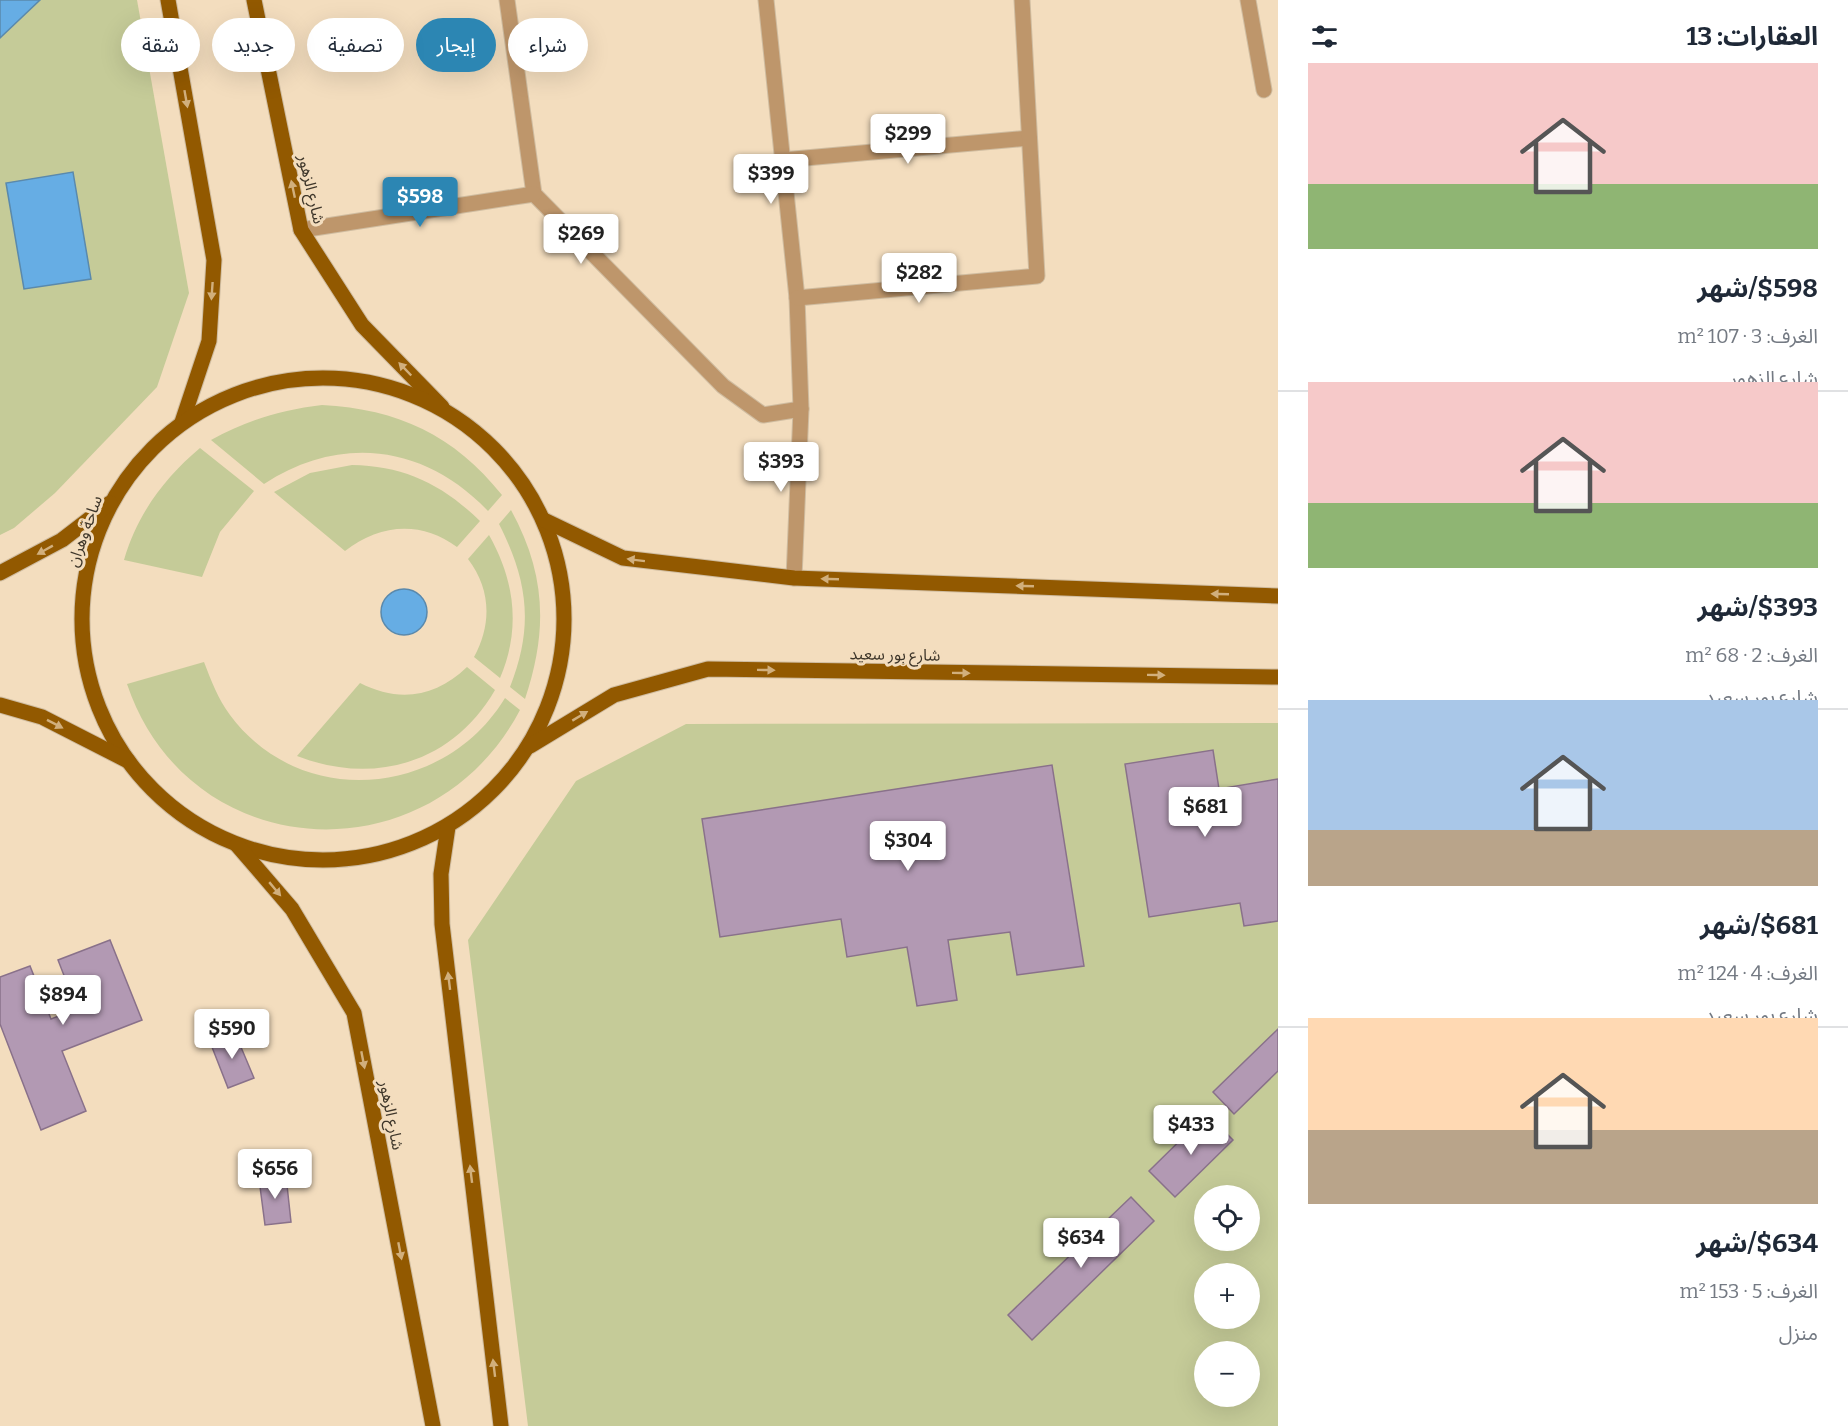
<!DOCTYPE html>
<html lang="ar">
<head>
<meta charset="utf-8">
<style>
  :root { --surface:#fff; --page:#f6f6f7; --text:#1f2937; --muted:#747a83; --line:#e0e1e3; --accent:#2c86b3 }
  body { margin:0; font-family:Bitter,"Noto Sans Arabic",serif; background:var(--page); color:var(--text); direction:rtl; height:100vh; display:flex; flex-direction:column; font-size:22px; white-space:nowrap }
  * { box-sizing:border-box; margin:0 }
  p { font-size:20px; color:var(--muted) }
  .icon { flex:none; width:33px; height:33px; fill:none; stroke:currentColor; stroke-width:2; stroke-linecap:round; stroke-linejoin:round }
  .map { position:relative; flex:1; overflow:hidden; direction:ltr }
  .sheet { display:flex; flex-direction:column; background:var(--surface); width:570px }
  .sheet>* { flex:none }
  .top-card { position:absolute; left:18px; top:18px; width:570px; height:54px; direction:rtl; display:flex; gap:12px }
  .buttons { position:absolute; left:1194px; top:1185px; display:grid; gap:12px }
  .buttons a { display:grid; place-items:center; width:66px; height:66px; border-radius:50%; background:var(--surface); box-shadow:0 6px 24px #0002; font-size:30px }
  .price { position:absolute; translate:-50% -51px; padding:0 14px; border-radius:6px; background:#fff; color:#222; font-size:20px; line-height:39px; filter:drop-shadow(0 2px 3px #0008) }
  .price::after { content:''; position:absolute; left:50%; top:36px; width:18px; height:14px; margin-left:-9px; background:inherit; clip-path:polygon(0 0,100% 0,50% 100%) }
  .price.on { background:var(--accent); color:#fff }
  ul { padding:0; list-style:none }
  li { display:grid; align-content:center; gap:12px; height:318px; padding:0 30px }
  li+li { border-top:2px solid var(--line) }
  li span { display:grid; place-items:center; height:186px; border-radius:0px; color:#555 }
  li>.icon { margin-inline-start:auto }
  span .icon { width:108px; height:108px; fill:#fffc; stroke-width:1 }
  li b { font-size:26px }
  h2 { display:flex; justify-content:space-between; align-items:center; height:72px; padding:0 30px; font-size:26px }
  .pill { padding:0 21px; border-radius:27px; background:var(--surface); box-shadow:0 6px 24px #0002; font-size:21px; line-height:54px }
  .pill.on { background:var(--accent); color:#fff }
  main { display:flex; flex:1; min-height:0 }
  .map>svg:first-child { display:block }
  .green { fill:#c5cb98; fill-rule:evenodd }
  .water { fill:#66ade4; stroke:#5a89ac; stroke-width:1.5 }
  .building { fill:#b299b3; stroke:#89718a; stroke-width:1.5 }
  .lines { fill:none; stroke-linecap:round; stroke-linejoin:round }
  .minor-casing { stroke:#cfbca0; stroke-width:17 }
  .primary-casing { stroke:#cfbca0; stroke-width:17 }
  .minor { stroke:#be966b; stroke-width:15 }
  .primary { stroke:#925900; stroke-width:15 }
  .oneway { fill:#d1af7c }
  .labels { text-anchor:middle; stroke-width:6; stroke-linejoin:round; paint-order:stroke }
  .street-label { font-size:16px; fill:#3e362a; stroke:#f3ddbe }
</style>
</head>
<body>
<main>
<section class="sheet">
<h2>العقارات: 13<svg class="icon" aria-label="filters" viewBox="0 0 24 24"><path d="M4 7h16M4 17h16"/><circle cx="9" cy="7" r="2"/><circle cx="15" cy="17" r="2"/></svg></h2>
<ul>
<li><span style="background:linear-gradient(#f6c9c9 65%,#8fb573 0)"><svg class="icon" aria-label="home" viewBox="0 0 24 24"><path d="M3 11l9-7 9 7M6 9v11h12V9"/></svg></span><div><b>$598/شهر</b><p>الغرف: 3 · 107 m²</p><p>شارع الزهور</p></div></li>
<li><span style="background:linear-gradient(#f6c9c9 65%,#8fb573 0)"><svg class="icon" aria-label="home" viewBox="0 0 24 24"><path d="M3 11l9-7 9 7M6 9v11h12V9"/></svg></span><div><b>$393/شهر</b><p>الغرف: 2 · 68 m²</p><p>شارع بور سعيد</p></div></li>
<li><span style="background:linear-gradient(#a9c7e8 70%,#b9a48a 0)"><svg class="icon" aria-label="home" viewBox="0 0 24 24"><path d="M3 11l9-7 9 7M6 9v11h12V9"/></svg></span><div><b>$681/شهر</b><p>الغرف: 4 · 124 m²</p><p>شارع بور سعيد</p></div></li>
<li><span style="background:linear-gradient(#ffd9b3 60%,#b9a48a 0)"><svg class="icon" aria-label="home" viewBox="0 0 24 24"><path d="M3 11l9-7 9 7M6 9v11h12V9"/></svg></span><div><b>$634/شهر</b><p>الغرف: 5 · 153 m²</p><p>منزل</p></div></li>
</ul>
</section>
<div class="map">
<svg width="1278" height="1426" viewBox="0 0 1278 1426">
  <rect width="100%" height="100%" fill="#f3ddbe"/>
  <g class="green">
    <polygon points="0,0 137,0 189,293 157,387 55,493 14,528 0,535"/>
    <path d="M 322,405 C 398,409 454,435 502,495 L 488,511 C 425,445 341,434 264,484 L 211,440 C 247,420 281,410 322,405 Z"/>
    <path d="M 200,448 L 254,491 L 220,532 L 202,577 L 124,560 C 137,515 164,478 200,448 Z"/>
    <path d="M 352,465 C 404,466 442,484 480,521 L 457,547 C 421,520 379,524 345,551 L 274,492 L 310,473 Z"/>
    <path d="M 511,510 C 546,574 548,630 525,699 L 510,687 C 534,626 528,581 499,524 Z"/>
    <path d="M 489,535 C 515,581 521,629 500,678 L 474,657 C 492,624 491,589 468,559 Z"/>
    <path d="M 204,662 C 211,680 218,699 230,715 C 301,811 445,797 505,698 L 520,710 C 431,879 189,867 127,684 Z"/>
    <path d="M 467,667 L 495,690 C 453,763 374,786 297,756 L 360,683 C 399,703 436,697 467,667 Z"/>
    <path d="M 1278,723 L 1278,1426 L 528,1426 L 468,940 L 576,781 L 686,724 ZM 1204,1196 L 1250,1196 L 1250,1240 L 1204,1240 ZM 1204,1274 L 1250,1274 L 1250,1318 L 1204,1318 ZM 1204,1352 L 1250,1352 L 1250,1396 L 1204,1396 Z"/>
  </g>
  <g class="water">
    <polygon points="0,0 40,0 0,38"/>
    <polygon points="73,172 91,279 24,289 6,183"/>
    <circle cx="404" cy="612" r="23"/>
  </g>
  <g class="building">
    <polygon points="1213,750 1219,789 1278,779 1278,921 1244,926 1240,903 1149,917 1125,764"/>
    <polygon points="1052,765 1084,966 1017,975 1010,932 948,940 957,1000 917,1006 907,947 847,957 841,919 720,937 702,819"/>
    <polygon points="110,940 142,1020 62,1051 86,1111 41,1130 0,1024 0,977 30,966 51,1019 77,1009 58,960"/>
    <polygon points="1278,1029 1278,1071 1234,1114 1213,1092"/>
    <polygon points="235,1033 254,1078 228,1088 210,1042"/>
    <polygon points="1207,1114 1233,1140 1175,1197 1149,1171"/>
    <polygon points="286,1176 291,1222 265,1225 259,1179"/>
    <polygon points="1131,1197 1154,1221 1032,1340 1008,1315"/>
  </g>
  <g class="lines">
    <g class="minor-casing">
      <g id="minor">
        <polyline points="507,0 534,194 723,386 763,415 801,409"/>
        <polyline points="766,0 797,298 801,409 794,578"/>
        <polyline points="1248,0 1264,90"/>
        <polyline points="783,160 1029,138"/>
        <polyline points="301,230 534,194"/>
        <polyline points="797,298 1037,276 1022,0"/>
      </g>
    </g>
    <g class="primary-casing">
      <g id="primary">
        <polyline points="168,0 214,260 209,341 182,422"/>
        <polyline points="254,0 301,230 362,325 442,407"/>
        <circle cx="323" cy="619" r="241"/>
        <polyline points="544,520 623,558 794,578 1278,596"/>
        <polyline points="0,573 62,540 110,503"/>
        <polyline points="0,705 42,717 128,761"/>
        <polyline points="530,746 614,695 708,669 1278,677"/>
        <polyline points="448,827 441,874 442,924 501,1426"/>
        <polyline points="237,845 292,909 354,1013 433,1426"/>
      </g>
    </g>
    <use href="#minor" class="minor"/>
    <use href="#primary" class="primary"/>
  </g>
  <defs><path id="oneway-solid" d="M-6-.8H1V-3.2L6.5 0L1 3.2V.8H-6Z" transform="scale(1.5)"/></defs>
  <g class="oneway">
    <use href="#oneway-solid" transform="translate(186 99) rotate(80)"/>
    <use href="#oneway-solid" transform="translate(293 189) rotate(-102)"/>
    <use href="#oneway-solid" transform="translate(212 291) rotate(94)"/>
    <use href="#oneway-solid" transform="translate(405 369) rotate(-134)"/>
    <use href="#oneway-solid" transform="translate(45 550) rotate(151)"/>
    <use href="#oneway-solid" transform="translate(636 560) rotate(-173)"/>
    <use href="#oneway-solid" transform="translate(830 579) rotate(-178)"/>
    <use href="#oneway-solid" transform="translate(1025 586) rotate(-178)"/>
    <use href="#oneway-solid" transform="translate(1220 594) rotate(-178)"/>
    <use href="#oneway-solid" transform="translate(766 670) rotate(1)"/>
    <use href="#oneway-solid" transform="translate(961 673) rotate(1)"/>
    <use href="#oneway-solid" transform="translate(1156 675) rotate(1)"/>
    <use href="#oneway-solid" transform="translate(580 716) rotate(-31)"/>
    <use href="#oneway-solid" transform="translate(55 724) rotate(27)"/>
    <use href="#oneway-solid" transform="translate(275 889) rotate(50)"/>
    <use href="#oneway-solid" transform="translate(449 981) rotate(-97)"/>
    <use href="#oneway-solid" transform="translate(363 1060) rotate(79)"/>
    <use href="#oneway-solid" transform="translate(471 1174) rotate(-97)"/>
    <use href="#oneway-solid" transform="translate(400 1251) rotate(79)"/>
    <use href="#oneway-solid" transform="translate(494 1368) rotate(-97)"/>
  </g>
  <g class="labels">
    <g class="street-label">
      <text transform="translate(312 189) rotate(77)" y="6">شارع الزهور</text>
      <text transform="translate(84 531) rotate(-70)" y="6">ساحة وهران</text>
      <text transform="translate(895 654) rotate(1)" y="6">شارع بور سعيد</text>
      <text transform="translate(392 1115) rotate(79)" y="6">شارع الزهور</text>
    </g>
  </g>
</svg>
<div class="buttons">
<a><svg class="icon" aria-label="locate" viewBox="0 0 24 24"><circle cx="12" cy="12" r="6"/><path d="M12 2v4M12 18v4M2 12h4M18 12h4"/></svg></a>
<a>+</a>
<a>−</a>
</div>
<b class="price" style="left:908px;top:165px">$299</b>
<b class="price" style="left:771px;top:205px">$399</b>
<b class="price on" style="left:420px;top:228px">$598</b>
<b class="price" style="left:581px;top:265px">$269</b>
<b class="price" style="left:919px;top:304px">$282</b>
<b class="price" style="left:781px;top:493px">$393</b>
<b class="price" style="left:1205px;top:838px">$681</b>
<b class="price" style="left:908px;top:872px">$304</b>
<b class="price" style="left:63px;top:1026px">$894</b>
<b class="price" style="left:232px;top:1060px">$590</b>
<b class="price" style="left:1191px;top:1156px">$433</b>
<b class="price" style="left:275px;top:1200px">$656</b>
<b class="price" style="left:1081px;top:1269px">$634</b>
<div class="top-card">
<a class="pill">شراء</a>
<a class="pill on">إيجار</a>
<a class="pill">تصفية</a>
<a class="pill">جديد</a>
<a class="pill">شقة</a>
</div>
</div>
</main>
</body>
</html>
